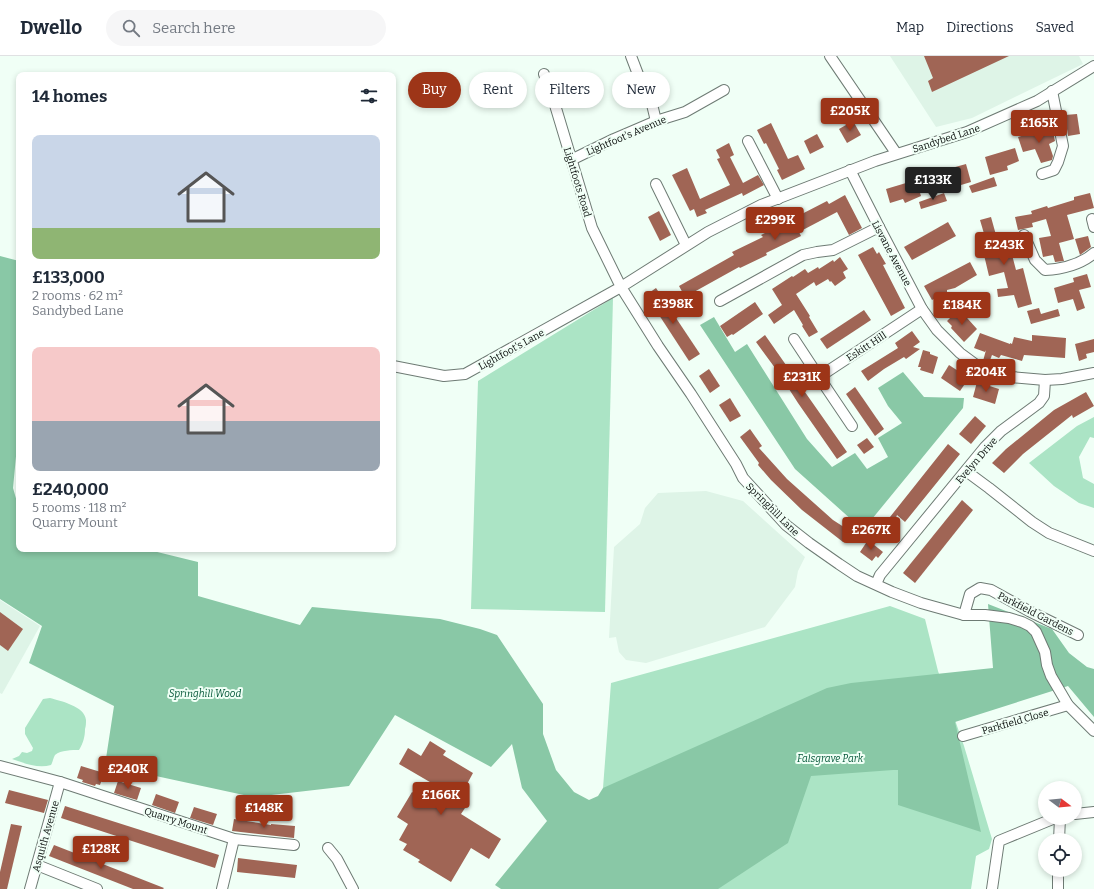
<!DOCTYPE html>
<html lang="en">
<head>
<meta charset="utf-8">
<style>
  :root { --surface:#fff; --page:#f6f6f7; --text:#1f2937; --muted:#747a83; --line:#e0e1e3; --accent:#9d3518 }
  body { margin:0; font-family:Bitter,serif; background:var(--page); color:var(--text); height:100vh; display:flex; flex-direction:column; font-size:15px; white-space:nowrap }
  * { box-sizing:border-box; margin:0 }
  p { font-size:13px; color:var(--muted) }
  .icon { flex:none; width:22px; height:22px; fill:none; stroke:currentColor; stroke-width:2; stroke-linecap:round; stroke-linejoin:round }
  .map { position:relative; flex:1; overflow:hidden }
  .side { position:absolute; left:16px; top:16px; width:380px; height:480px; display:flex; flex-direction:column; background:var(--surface); border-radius:8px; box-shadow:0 2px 6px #0003 }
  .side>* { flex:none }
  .top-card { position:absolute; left:408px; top:16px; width:380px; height:36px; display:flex; gap:8px }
  .needle { width:26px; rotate:106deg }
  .controls { position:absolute; left:1038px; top:725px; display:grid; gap:8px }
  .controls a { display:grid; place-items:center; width:44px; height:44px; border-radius:50%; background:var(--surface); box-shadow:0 2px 6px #0003; font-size:20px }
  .price { position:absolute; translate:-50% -34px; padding:0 9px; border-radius:4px; background:var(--accent); color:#fff; font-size:13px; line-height:26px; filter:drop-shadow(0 1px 2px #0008) }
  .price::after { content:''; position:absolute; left:50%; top:24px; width:12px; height:9px; margin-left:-6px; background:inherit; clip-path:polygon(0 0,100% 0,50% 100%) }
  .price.active { background:#222; color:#fff }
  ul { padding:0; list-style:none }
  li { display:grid; align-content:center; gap:8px; height:212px; padding:0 16px }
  li span { display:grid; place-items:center; height:124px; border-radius:8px; color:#555 }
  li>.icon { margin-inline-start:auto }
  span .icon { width:72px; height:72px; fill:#fffc; stroke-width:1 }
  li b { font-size:17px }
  h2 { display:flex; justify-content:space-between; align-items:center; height:48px; padding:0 16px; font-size:17px }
  .chip { padding:0 14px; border-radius:18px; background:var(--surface); box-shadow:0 2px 6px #0003; font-size:14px; line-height:36px }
  .chip.active { background:var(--accent); color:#fff }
  header { display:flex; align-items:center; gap:24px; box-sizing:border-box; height:56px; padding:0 20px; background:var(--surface); border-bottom:1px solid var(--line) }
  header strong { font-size:19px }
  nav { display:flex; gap:22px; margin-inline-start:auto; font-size:14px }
  .search { width:280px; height:36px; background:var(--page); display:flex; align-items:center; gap:10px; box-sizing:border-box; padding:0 14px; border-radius:22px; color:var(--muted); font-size:15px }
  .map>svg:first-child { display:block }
  .built { fill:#def4e7 }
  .green { fill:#abe4c5 }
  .forest { fill:#89c8a6 }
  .building { fill:#a06555 }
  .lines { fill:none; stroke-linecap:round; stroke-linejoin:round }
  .street-casing { stroke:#6e7b74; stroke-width:12 }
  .street { stroke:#fff; stroke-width:10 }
  .labels { text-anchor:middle; stroke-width:4; stroke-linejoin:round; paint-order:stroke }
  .street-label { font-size:10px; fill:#0b0f0d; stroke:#f0fff6 }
  .park-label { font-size:10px; font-style:italic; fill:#035637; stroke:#f0fff6 }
</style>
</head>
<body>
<header>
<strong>Dwello</strong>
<div class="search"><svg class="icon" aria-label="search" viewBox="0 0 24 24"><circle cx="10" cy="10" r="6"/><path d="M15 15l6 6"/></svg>Search here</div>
<nav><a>Map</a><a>Directions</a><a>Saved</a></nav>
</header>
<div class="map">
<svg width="1094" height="833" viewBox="0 0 1094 833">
  <rect width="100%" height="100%" fill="#f0fff6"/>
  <g class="built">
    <polygon points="890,0 1079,0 1083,8 972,62 936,71"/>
    <polygon points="706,435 743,445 805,501 798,515 795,531 765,571 646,607 626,604 619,596 616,581 609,582 614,491 640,468 645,452 658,437"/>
    <polygon points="0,544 40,570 2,638 0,637"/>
  </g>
  <g class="green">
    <polygon points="613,242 605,556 471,553 478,325"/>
    <polygon points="1094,361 1094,382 1090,381 1079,401 1083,422 1094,428 1094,452 1079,447 1054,430 1029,407 1077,370"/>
    <polygon points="890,550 925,563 938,615 964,690 992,783 989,793 976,800 971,833 628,833 603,732 611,627"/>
    <path d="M 50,642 C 60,645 85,650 86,664 C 86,667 86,670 85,673 C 85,681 83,687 79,694 C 72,694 61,694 55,699 C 53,702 53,706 51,709 C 38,713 24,707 12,703 L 19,700 L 22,696 L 27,697 L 32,695 L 33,692 L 25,678 L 25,672 L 43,643 Z"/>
  </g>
  <g class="forest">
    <polygon points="0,200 19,205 19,369 13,432 19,453 19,493 145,493 198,506 198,540 300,569 312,551 440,563 480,573 497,579 543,648 543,678 556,714 574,736 589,744 598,740 603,732 827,632 851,627 993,612 988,548 1052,573 1069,597 1087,611 1094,613 1094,661 1068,630 955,666 981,776 898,749 898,714 893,714 811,720 788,787 718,833 501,833 495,829 547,765 522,732 512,688 491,711 395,659 349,730 253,741 105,709 114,650 29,607 42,570 0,543"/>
    <polygon points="714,261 735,296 747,288 807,383 832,411 855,397 867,413 888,401 878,382 902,367 888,350 878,332 903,316 924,341 964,342 963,352 863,474 795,413 700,269"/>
  </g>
  <g class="building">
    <polygon points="924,0 1009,0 932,36 928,25 933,22"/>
    <polygon points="1077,58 1080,78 1068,80 1065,59"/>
    <polygon points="853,65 861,79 847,87 839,73"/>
    <polygon points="771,67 788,103 798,99 805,113 782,124 777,114 779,113 766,87 764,88 757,74"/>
    <polygon points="1052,71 1055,85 1049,88 1053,100 1052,104 1041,107 1035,93 1023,96 1018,81"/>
    <polygon points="817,78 824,91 810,98 804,85"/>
    <polygon points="729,87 734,99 730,101 743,127 758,119 764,129 743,140 742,137 705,154 707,157 697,161 694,153 690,155 672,119 687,112 700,143 730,129 717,103 720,102 716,94"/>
    <polygon points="1015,92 1019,105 1007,110 1008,114 990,119 985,101"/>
    <polygon points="966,108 971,126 941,135 934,117"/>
    <polygon points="994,121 997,130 972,137 969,130"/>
    <polygon points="916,124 921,140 905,147 903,143 890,147 886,133"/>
    <polygon points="944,137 947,145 921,153 919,146"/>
    <polygon points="1090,137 1094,152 1067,159 1074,183 1059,187 1064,205 1055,206 1053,199 1043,201 1039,182 1051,180 1046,163 1032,167 1033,171 1018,174 1015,161 1032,158 1031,155 1047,150 1048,152 1074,144 1074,141"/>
    <polygon points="845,139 862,172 849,179 837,156 799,176 801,180 766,197 767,199 740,212 739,211 685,241 679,230 734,199 732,196 763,181 761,179 827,145 829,148"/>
    <polygon points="659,155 671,179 660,185 648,161"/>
    <polygon points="991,161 1001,197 1011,195 1016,214 1023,212 1032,248 1018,252 1014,239 998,241 997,233 1008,232 1004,216 989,220 980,182 985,181 980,164"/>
    <polygon points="948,166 956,180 912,204 904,191"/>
    <polygon points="1088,180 1091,191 1080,199 1075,183"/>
    <polygon points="873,191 877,198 879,196 886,208 883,209 905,252 891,260 858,199"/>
    <polygon points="840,201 848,213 843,216 846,222 835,230 831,225 830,226 828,223 816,230 814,226 796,238 810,260 809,261 818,276 809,281 802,270 803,269 794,254 774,268 768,259 782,249 772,233 792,220 793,221 805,213 808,217 818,211 819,213 833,204 834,206"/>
    <polygon points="970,206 977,219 955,232 947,234 947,236 932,244 924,230"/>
    <polygon points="1087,218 1091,231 1079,234 1085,252 1077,255 1073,243 1058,247 1054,232 1074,226 1073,222"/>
    <polygon points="656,232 700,298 689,305 646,239"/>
    <polygon points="755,246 763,258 733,279 732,278 727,281 720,270"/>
    <polygon points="1039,252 1041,258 1058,253 1060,260 1031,268 1027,255"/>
    <polygon points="959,253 977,273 964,286 951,272 952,270 947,265"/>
    <polygon points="864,254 871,264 827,293 820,283"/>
    <polygon points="912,275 920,286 913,291 920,293 906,303 904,301 884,313 868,325 861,315 898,292 895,287"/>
    <polygon points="980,277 1010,288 1010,287 1012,288 1014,281 1032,285 1032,279 1066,282 1065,302 1024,299 1022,305 1001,299 999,302 992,299 989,307 983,305 986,294 985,296 974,292"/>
    <polygon points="765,279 847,396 837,403 798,347 778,316 756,286"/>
    <polygon points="1094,283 1094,296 1086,298 1087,302 1079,305 1075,288"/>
    <polygon points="923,294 930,296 930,298 938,301 933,318 920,314 921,311 918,311"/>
    <polygon points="949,309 969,322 960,335 941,322"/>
    <polygon points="709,313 720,330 710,337 699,320"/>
    <polygon points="977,326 999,333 995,348 973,341"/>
    <polygon points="855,331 884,373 875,380 846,338"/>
    <polygon points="1086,336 1094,350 1073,362 1072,359 1023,398 1004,417 992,407 1006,393 1054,354"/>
    <polygon points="730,342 741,360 730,366 719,349"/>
    <polygon points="975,360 986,370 971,388 959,378"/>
    <polygon points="750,373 762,390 759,392 787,423 833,464 850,475 843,486 802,454 771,424 758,409 759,407 740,381"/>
    <polygon points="867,382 874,391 864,398 857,389"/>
    <polygon points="948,388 960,398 905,466 897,459 890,479 889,478 888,482 875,478 880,464 886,466"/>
    <polygon points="962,444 973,454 915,527 903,517"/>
    <polygon points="868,484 883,496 878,502 876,500 872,505 860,496"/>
    <polygon points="0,556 23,573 8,595 0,589"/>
    <polygon points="430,685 446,695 443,699 473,717 460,741 469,746 461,758 501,783 489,803 471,792 451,826 418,806 420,804 403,794 407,788 399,784 408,768 397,761 412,736 426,744 435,729 399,708 408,692 421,700"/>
    <polygon points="81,710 104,717 100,729 96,728 95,730 82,726 83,724 77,722"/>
    <polygon points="118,725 141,732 137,744 114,737"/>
    <polygon points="9,734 48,744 44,757 5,747"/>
    <polygon points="156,738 179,746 175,757 152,749"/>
    <polygon points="65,750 219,799 215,812 61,762"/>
    <polygon points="194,751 217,758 213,769 190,762"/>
    <polygon points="234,763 271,769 271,768 295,770 294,782 232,775"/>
    <polygon points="11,768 22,770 7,833 0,833 0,816"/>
    <polygon points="54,789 164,832 163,833 133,833 49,800"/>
    <polygon points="238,802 297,809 295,822 237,816"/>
  </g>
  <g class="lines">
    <g class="street-casing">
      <g id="street">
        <polyline points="631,0 639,21 650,40 656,65"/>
        <polyline points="830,0 896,97"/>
        <polyline points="1094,10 1037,45 967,76 875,105 761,149 708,176 621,231 658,290 691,338 736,408 743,422 786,469 809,487 839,508 857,520 892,536 921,547 964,559 985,559 1009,562 1022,566 1030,570 1036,576 1045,596 1047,609 1051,620 1068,649 1094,675"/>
        <polyline points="748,85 778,143"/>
        <polyline points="571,104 614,83 656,65 685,56 724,34"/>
        <polyline points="850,114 879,171 922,253 937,274 960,297 979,311 1011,321 1045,324 1062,323 1094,317"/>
        <polyline points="1042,118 1054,114 1058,106 1063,90 1052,35"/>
        <polyline points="656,128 686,189"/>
        <polyline points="1092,163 1094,171"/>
        <path d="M 1024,179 L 1035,204 L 1045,214 C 1062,213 1080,209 1094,197"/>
        <polyline points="720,245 803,199 817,196 833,194 879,171"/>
        <polyline points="794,283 819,321"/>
        <polyline points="393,310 444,320 465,318 621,231 592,172 552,39 544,18"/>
        <polyline points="852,370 819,321 922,253"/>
        <polyline points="966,415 989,432 1032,466 1049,477 1094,495"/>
        <polyline points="876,528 880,519 985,391 1001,375 1039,347 1044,340 1045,324"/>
        <polyline points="964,559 970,538 980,532 991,534 1029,555 1078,579"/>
        <polyline points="963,680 1068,649"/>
        <polyline points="0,710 60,726 234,783 294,789"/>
        <polyline points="1075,758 1094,756"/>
        <polyline points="1059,784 1060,762"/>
        <polyline points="328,792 337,803 353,833"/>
        <polyline points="37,809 97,833"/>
        <polyline points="30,833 60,726"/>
        <polyline points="222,833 234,783"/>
        <polyline points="992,833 999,785 1055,762"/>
        <polyline points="1058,833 1058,814"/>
      </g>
    </g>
    <use href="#street" class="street"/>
  </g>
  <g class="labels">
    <g class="street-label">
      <text transform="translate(626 79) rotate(-23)" y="4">Lightfoot's Avenue</text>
      <text transform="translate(946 82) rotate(-18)" y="4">Sandybed Lane</text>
      <text transform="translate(578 126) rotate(73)" y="4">Lightfoots Road</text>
      <text transform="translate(892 197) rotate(62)" y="4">Lisvane Avenue</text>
      <text transform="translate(866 290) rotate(-33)" y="4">Eskitt Hill</text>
      <text transform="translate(511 293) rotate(-29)" y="4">Lightfoot's Lane</text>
      <text transform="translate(976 404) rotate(-49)" y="4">Evelyn Drive</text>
      <text transform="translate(773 453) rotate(45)" y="4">Springhill Lane</text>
      <text transform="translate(1036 557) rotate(27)" y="4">Parkfield Gardens</text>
      <text transform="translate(1015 665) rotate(-16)" y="4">Parkfield Close</text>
      <text transform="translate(176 764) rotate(18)" y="4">Quarry Mount</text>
      <text transform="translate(45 780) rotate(-74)" y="4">Asquith Avenue</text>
    </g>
    <g class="park-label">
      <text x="205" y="641">Springhill Wood</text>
      <text x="830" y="706">Falsgrave Park</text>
    </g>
  </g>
</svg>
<div class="controls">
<a><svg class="needle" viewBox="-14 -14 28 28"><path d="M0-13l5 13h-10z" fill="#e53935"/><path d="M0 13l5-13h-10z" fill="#747a83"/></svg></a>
<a><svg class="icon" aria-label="locate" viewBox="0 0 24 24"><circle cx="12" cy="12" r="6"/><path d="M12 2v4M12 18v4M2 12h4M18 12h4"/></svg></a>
</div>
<b class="price" style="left:850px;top:76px">£205K</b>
<b class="price" style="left:1039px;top:88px">£165K</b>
<b class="price active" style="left:933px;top:145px">£133K</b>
<b class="price" style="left:775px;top:185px">£299K</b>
<b class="price" style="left:1004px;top:210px">£243K</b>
<b class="price" style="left:673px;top:269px">£398K</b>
<b class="price" style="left:962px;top:270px">£184K</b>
<b class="price" style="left:986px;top:337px">£204K</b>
<b class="price" style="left:802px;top:342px">£231K</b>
<b class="price" style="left:871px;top:495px">£267K</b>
<b class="price" style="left:128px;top:734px">£240K</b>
<b class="price" style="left:441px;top:760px">£166K</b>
<b class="price" style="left:264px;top:773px">£148K</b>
<b class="price" style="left:101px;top:814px">£128K</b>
<div class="top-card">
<a class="chip active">Buy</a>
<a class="chip">Rent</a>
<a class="chip">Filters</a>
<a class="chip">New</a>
</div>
<section class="side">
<h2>14 homes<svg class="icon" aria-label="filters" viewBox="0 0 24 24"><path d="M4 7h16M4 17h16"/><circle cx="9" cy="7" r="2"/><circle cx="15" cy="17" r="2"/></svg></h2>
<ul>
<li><span style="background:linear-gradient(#c9d6e8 75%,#8fb573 0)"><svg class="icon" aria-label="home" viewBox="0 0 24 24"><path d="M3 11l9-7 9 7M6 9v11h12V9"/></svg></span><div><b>£133,000</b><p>2 rooms · 62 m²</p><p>Sandybed Lane</p></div></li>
<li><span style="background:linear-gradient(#f6c9c9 60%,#9aa5b1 0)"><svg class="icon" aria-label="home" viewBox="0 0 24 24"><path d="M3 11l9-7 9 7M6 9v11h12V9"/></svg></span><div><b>£240,000</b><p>5 rooms · 118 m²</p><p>Quarry Mount</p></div></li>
</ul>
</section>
</div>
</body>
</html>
